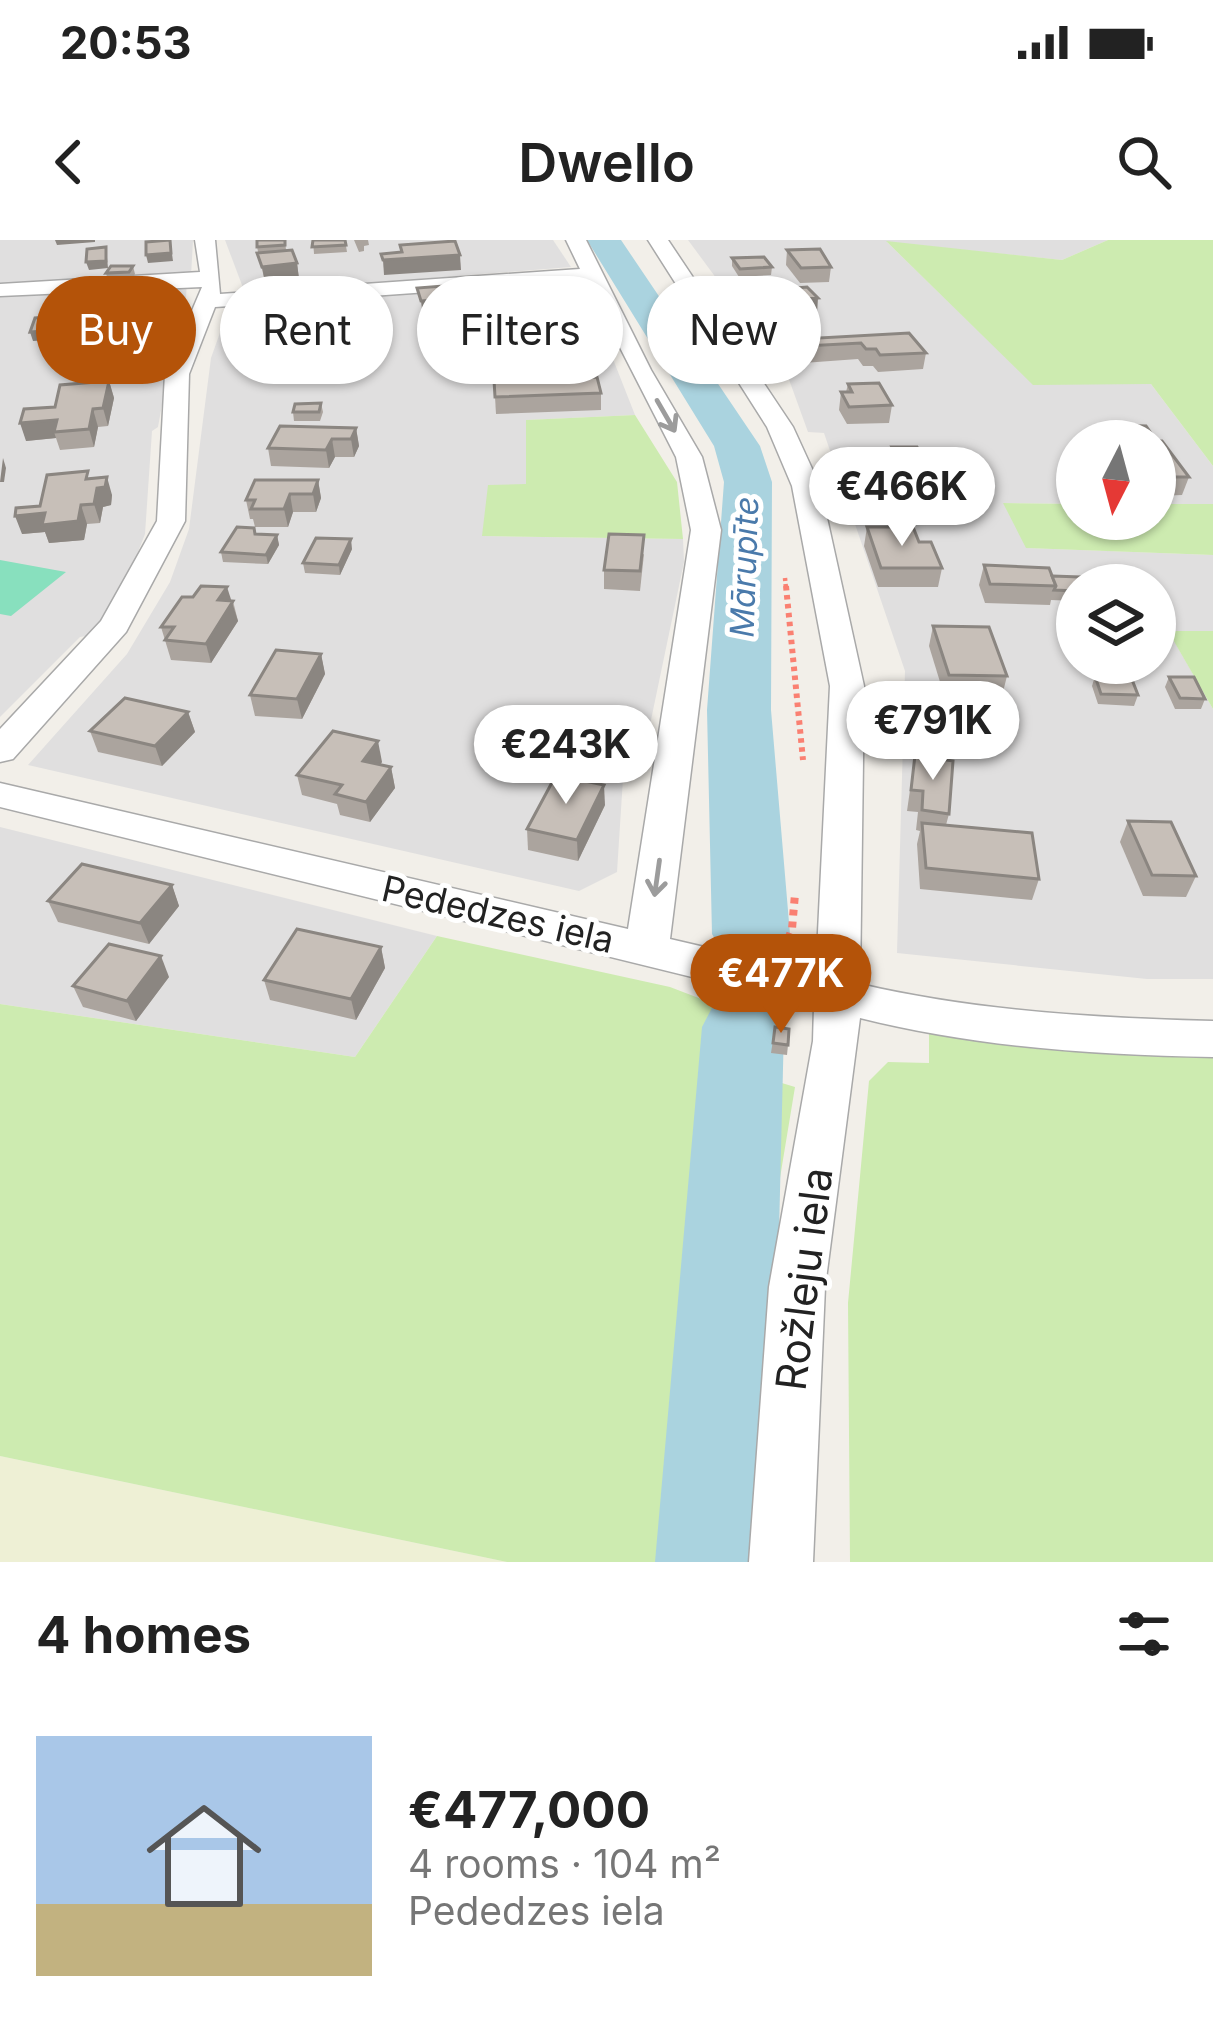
<!DOCTYPE html>
<html lang="en">
<head>
<meta charset="utf-8">
<style>
  :root { --surface:#fff; --page:#f6f6f6; --text:#222; --muted:#767676; --line:#e0e0e0; --accent:#b45309 }
  body { margin:0; font-family:Inter,sans-serif; background:var(--page); color:var(--text); height:100vh; display:flex; flex-direction:column; font-size:45px; white-space:nowrap }
  * { box-sizing:border-box; margin:0 }
  p { font-size:39px; color:var(--muted) }
  .icon { flex:none; width:66px; height:66px; fill:none; stroke:currentColor; stroke-width:2; stroke-linecap:round; stroke-linejoin:round }
  .map { position:relative; height:1322px; overflow:hidden }
  .details { display:flex; flex-direction:column; background:var(--surface); flex:1 }
  .details>* { flex:none }
  .guide { position:absolute; left:36px; top:36px; width:1143px; height:108px; display:flex; gap:24px }
  .needle { width:78px; rotate:186deg }
  .tools { position:absolute; left:1056px; top:180px; display:grid; gap:24px }
  .tools a { display:grid; place-items:center; width:120px; height:120px; border-radius:50%; background:var(--surface); box-shadow:0 3px 9px #0004; font-size:60px }
  .price { position:absolute; translate:-50% -102px; padding:0 27px; border-radius:42px; background:#fff; color:#222; font-size:39px; line-height:78px; filter:drop-shadow(0 3px 6px #0008) }
  .price::after { content:''; position:absolute; left:50%; top:72px; width:36px; height:27px; margin-left:-18px; background:inherit; clip-path:polygon(0 0,100% 0,50% 100%) }
  .price.on { background:var(--accent); color:#fff }
  ul { padding:0; list-style:none }
  li { display:flex; align-items:center; gap:36px; height:300px; padding:0 36px }
  li+li { border-top:3px solid var(--line) }
  li span { display:grid; place-items:center; flex:none; width:336px; height:240px; border-radius:0px; color:#555 }
  li>.icon { margin-inline-start:auto }
  span .icon { width:144px; height:144px; fill:#fffc; stroke-width:1 }
  li b { font-size:51px }
  h2 { display:flex; justify-content:space-between; align-items:center; height:144px; padding:0 36px; font-size:51px }
  .pill { padding:0 42px; border-radius:54px; background:var(--surface); box-shadow:0 3px 9px #0004; font-size:42px; line-height:108px }
  .pill.on { background:var(--accent); color:#fff }
  .status { display:flex; justify-content:space-between; align-items:center; height:84px; padding:0 60px; background:var(--surface); direction:ltr }
  .status svg { height:33px; fill:currentColor }
  header { display:flex; justify-content:space-between; align-items:center; height:156px; padding:0 36px; background:var(--surface); font-size:54px; font-weight:600 }
  .map>svg:first-child { display:block }
  .residential { fill:#e0dfdf; fill-rule:evenodd }
  .farmland { fill:#eef0d5 }
  .grass { fill:#cdebb0 }
  .pitch { fill:#88e0be }
  .lines { fill:none; stroke-linecap:round; stroke-linejoin:round }
  .river { fill:#aad3df; fill-rule:evenodd }
  .minor-casing { stroke:#a9a9a9; stroke-width:3 }
  .path-far2 { stroke:#fa8072; stroke-width:4.5; stroke-dasharray:3 3; stroke-linecap:butt }
  .path-far1 { stroke:#fa8072; stroke-width:6; stroke-dasharray:4.5 4.5; stroke-linecap:butt }
  .path { stroke:#fa8072; stroke-width:8; stroke-dasharray:6 6; stroke-linecap:butt }
  .minor { fill:#fff; fill-rule:evenodd }
  .wall { fill:#aba49e }
  .shaded-wall { fill:#8b8681 }
  .building { fill:#c7bfb8; stroke:#8b8681; stroke-width:3 }
  .oneway { stroke:#9c9c9c }
  .labels { text-anchor:middle; stroke-width:10; stroke-linejoin:round; paint-order:stroke }
  .far-water-label { font-size:33px; font-style:italic; fill:#4a7aab; stroke:#fff }
  .street-label { font-size:36px; fill:#222; stroke:#fff }
  .near-street-label { font-size:42px; fill:#222; stroke:#fff }
</style>
</head>
<body>
<div class="status"><b>20:53</b><svg viewBox="0 0 49 12"><path d="M0 12V9h3v3zM5 12V6h3v6zM10 12V3h3v9zM15 12V0h3v12zM26 1h20v11H26zM47 4h2v5h-2z"/></svg></div>
<header><svg class="icon" aria-label="back" viewBox="0 0 24 24"><path d="M15 5l-7 7 7 7"/></svg>Dwello<svg class="icon" aria-label="search" viewBox="0 0 24 24"><circle cx="10" cy="10" r="6"/><path d="M15 15l6 6"/></svg></header>
<div class="map">
<svg width="1213" height="1322" viewBox="0 0 1213 1322">
  <rect width="100%" height="100%" fill="#f2efe9"/>
  <g class="residential">
    <polygon points="0,0 193,0 191,36 0,48"/>
    <polygon points="225,0 553,0 571,27 245,53"/>
    <path d="M 688,0 L 1108,0 L 1062,20 L 887,2 L 1033,144 L 1151,144 L 1213,226 L 1213,264 L 1155,264 L 1155,201 L 1077,201 L 1077,264 L 1004,263 L 1027,308 L 1213,315 L 1213,391 L 1169,392 L 1213,469 L 1213,739 L 1147,739 L 897,713 L 905,431 L 824,193 L 808,192 L 787,134 ZM 1077,345 L 1155,345 L 1155,423 L 1077,423 Z"/>
    <polygon points="187,41 185,73 178,75 158,187 152,191 145,294 127,340 92,395 80,397 0,477 0,53"/>
    <polygon points="564,42 585,48 635,175 527,180 527,244 483,296 683,299 684,322 642,523 624,523 617,632 579,651 28,525 127,414 170,342 189,289 211,118 227,73 249,65"/>
    <polygon points="0,587 437,696 355,817 0,764"/>
  </g>
  <polygon class="farmland" points="0,1216 507,1322 0,1322"/>
  <g class="grass">
    <polygon points="1108,0 1213,0 1213,226 1151,144 1033,145 886,1 1062,20"/>
    <polygon points="635,175 677,242 683,299 482,296 488,245 526,244 526,180"/>
    <polygon points="1003,263 1077,264 1077,279 1155,279 1155,264 1213,264 1213,315 1026,308"/>
    <polygon points="1168,391 1213,391 1213,469"/>
    <polygon points="437,696 670,747 764,783 759,836 795,847 761,1053 739,1322 507,1322 0,1216 0,764 355,817"/>
    <polygon points="929,792 1037,809 1213,815 1213,1322 850,1322 848,1063 869,841 888,822 929,823"/>
  </g>
  <polygon class="pitch" points="0,320 66,332 11,376 0,374"/>
  <g class="lines">
    <g class="river">
      <polygon points="587,0 621,0 760,206 772,242 771,470 790,694 778,714 751,722 724,714 712,694 707,470 724,242 714,206"/>
      <polygon points="743,755 772,764 784,787 771,1322 655,1322 702,787 714,764"/>
    </g>
    <g class="minor-casing">
      <path id="minor" d="M 195,0 L 215,0 L 220,54 L 580,29 L 566,0 L 586,0 L 651,130 L 702,217 L 721,290 L 670,699 L 816,733 L 830,446 L 792,246 L 767,187 L 648,0 L 668,0 L 793,187 L 820,246 L 864,446 L 860,744 C 976,771 1094,778 1213,781 L 1213,817 C 1094,815 976,807 860,778 L 825,1047 L 813,1322 L 749,1322 L 769,1047 L 813,801 L 814,767 L 0,567 L 0,543 L 628,689 L 691,290 L 676,217 L 586,41 L 215,67 L 189,134 L 185,281 L 126,392 L 13,519 L 0,522 L 0,489 L 101,381 L 157,281 L 165,134 L 202,47 L 0,56 L 0,44 L 200,32 Z"/>
    </g>
    <polyline class="path-far2" points="785,338 786,349"/>
    <polyline class="path-far1" points="786,346 803,520"/>
    <polyline class="path" points="784,710 792,689 795,654"/>
    <use href="#minor" class="minor"/>
  </g>
  <g class="wall">
    <polygon points="285,0 286,10 297,23 299,39 265,42 257,7"/>
    <polygon points="313,0 345,0 347,12 314,14"/>
    <polygon points="354,0 368,0 369,5 364,6 364,11 359,12"/>
    <polygon points="787,10 831,27 829,42 800,43 786,25"/>
    <polygon points="732,18 772,27 771,35 739,37 732,26"/>
    <polygon points="133,26 135,34 131,40 108,41 106,33"/>
    <polygon points="758,51 817,74 767,78 757,67"/>
    <polygon points="379,57 383,86 321,87 319,71 356,58"/>
    <polygon points="512,57 576,77 518,84 513,73"/>
    <polygon points="95,66 91,87 59,88 56,80"/>
    <polygon points="276,70 279,86 274,109 238,111 235,95"/>
    <polygon points="517,90 565,96 589,104 589,120 545,122 520,121"/>
    <polygon points="909,93 926,113 923,129 878,132 873,126 863,126 858,119 803,123 798,115 800,99"/>
    <polygon points="91,104 88,113 53,116 50,107"/>
    <polygon points="153,113 150,127 113,129 110,121"/>
    <polygon points="494,140 601,153 601,170 496,174"/>
    <polygon points="109,141 114,158 108,186 98,187 94,207 60,210 56,198 26,201 55,167"/>
    <polygon points="848,144 892,165 889,183 847,184 839,170 841,152 846,152"/>
    <polygon points="321,163 323,172 320,181 294,181 293,172"/>
    <polygon points="1116,185 1153,196 1151,201 1117,201 1114,194"/>
    <polygon points="356,188 359,206 354,217 335,217 329,228 271,226 268,208"/>
    <polygon points="1155,201 1189,237 1182,255 1155,256"/>
    <polygon points="892,207 931,235 927,254 875,255 865,231 868,213 891,213"/>
    <polygon points="90,239 112,255 111,265 103,267 100,283 87,284 84,300 49,303 45,292 22,294 40,266"/>
    <polygon points="318,240 321,258 316,272 293,272 288,287 255,287 253,279 250,279 246,260"/>
    <polygon points="867,287 919,302 942,328 938,347 878,347 864,306"/>
    <polygon points="255,294 277,295 279,305 268,324 223,322 221,312"/>
    <polygon points="352,309 340,335 305,333 303,323"/>
    <polygon points="644,314 640,351 604,349 604,330"/>
    <polygon points="984,325 1052,336 1077,345 1077,361 1051,360 1050,365 985,363 979,345"/>
    <polygon points="231,361 233,361 238,381 211,423 171,420 161,387"/>
    <polygon points="933,386 1007,436 1002,456 944,455 929,406"/>
    <polygon points="321,414 325,434 302,479 255,476 250,455"/>
    <polygon points="1095,436 1138,455 1134,466 1098,464 1092,446"/>
    <polygon points="1169,437 1205,459 1201,469 1175,469 1165,447"/>
    <polygon points="188,472 195,492 162,526 98,512 90,491"/>
    <polygon points="915,515 949,574 946,585 1039,639 1032,660 920,649 917,604 920,591 916,590 918,572 907,571"/>
    <polygon points="382,522 380,525 391,527 395,548 370,582 340,575 337,564 302,555 297,535"/>
    <polygon points="605,565 578,621 528,610 527,589"/>
    <polygon points="1128,581 1196,636 1186,657 1143,656 1120,602"/>
    <polygon points="172,645 179,666 149,704 58,682 48,661"/>
    <polygon points="381,707 385,728 356,780 270,760 264,740"/>
    <polygon points="169,737 136,781 83,767 73,746"/>
    <polygon points="775,787 788,805 787,815 771,813"/>
  </g>
  <g class="shaded-wall">
    <polygon points="55,0 95,0 95,2 57,5"/>
    <polygon points="170,0 173,21 148,23 146,15"/>
    <polygon points="106,7 108,28 89,30 86,22"/>
    <polygon points="460,15 461,30 384,35 383,20"/>
    <polygon points="297,23 299,39 265,42 262,27"/>
    <polygon points="161,54 163,62 161,75 128,78 125,70"/>
    <polygon points="92,58 95,66 91,87 89,78"/>
    <polygon points="461,58 462,74 423,77 421,61"/>
    <polygon points="818,58 817,74 767,78 768,62"/>
    <polygon points="576,61 576,77 518,84 517,68"/>
    <polygon points="276,70 279,86 274,109 271,93"/>
    <polygon points="50,77 53,85 48,100 33,101 30,92"/>
    <polygon points="109,141 114,158 108,186 103,168"/>
    <polygon points="93,169 98,187 94,207 89,189"/>
    <polygon points="57,180 54,192 56,198 26,201 20,183"/>
    <polygon points="356,188 359,206 354,217 351,199"/>
    <polygon points="332,199 335,217 329,228 326,210"/>
    <polygon points="3,218 6,228 4,242 0,242"/>
    <polygon points="107,237 112,255 111,265 103,267 100,283 94,264 97,248"/>
    <polygon points="318,240 321,258 316,272 313,254"/>
    <polygon points="290,254 293,272 288,287 284,269"/>
    <polygon points="81,265 87,284 84,300 49,303 45,292 22,294 15,276 45,273"/>
    <polygon points="277,295 279,305 268,324 266,315"/>
    <polygon points="351,299 352,309 340,335 339,325"/>
    <polygon points="227,347 238,381 211,423 206,404 218,360"/>
    <polygon points="321,414 325,434 302,479 297,459"/>
    <polygon points="188,472 195,492 162,526 155,506"/>
    <polygon points="378,501 382,522 367,542 363,521"/>
    <polygon points="391,527 395,548 370,582 366,562"/>
    <polygon points="604,545 605,565 578,621 577,600"/>
    <polygon points="172,645 179,666 149,704 140,683"/>
    <polygon points="381,707 385,728 356,780 351,759"/>
    <polygon points="161,716 169,737 136,781 127,761"/>
  </g>
  <g class="building">
    <polygon points="170,0 171,13 146,15 146,2"/>
    <polygon points="257,0 285,0 285,5 257,7"/>
    <polygon points="313,0 345,0 346,5 312,7"/>
    <polygon points="455,1 460,15 383,20 381,14 402,12 400,5"/>
    <polygon points="106,7 106,21 86,22 87,9"/>
    <polygon points="820,9 831,27 801,28 787,10"/>
    <polygon points="292,10 297,23 262,27 257,13"/>
    <polygon points="764,17 772,27 740,29 732,18"/>
    <polygon points="111,26 133,26 129,32 106,33"/>
    <polygon points="456,45 461,58 421,61 417,48"/>
    <polygon points="807,47 818,58 768,62 758,51"/>
    <polygon points="571,49 576,61 517,68 512,57"/>
    <polygon points="161,54 159,67 125,70 128,56"/>
    <polygon points="355,54 356,58 379,57 381,70 319,71 318,56"/>
    <polygon points="92,58 89,78 56,80 63,66"/>
    <polygon points="276,70 271,93 235,95 241,71"/>
    <polygon points="50,77 46,91 30,92 35,78"/>
    <polygon points="563,89 565,96 586,95 589,104 545,106 519,104 517,90"/>
    <polygon points="909,93 926,113 880,115 876,109 866,109 861,103 805,106 800,99"/>
    <polygon points="88,96 86,105 50,107 53,98"/>
    <polygon points="150,105 148,118 110,121 114,108"/>
    <polygon points="597,137 601,153 495,157 494,140"/>
    <polygon points="109,141 103,168 93,169 89,189 54,192 57,180 20,183 24,169 55,167 60,145"/>
    <polygon points="879,143 892,165 849,167 841,152 852,152 848,144"/>
    <polygon points="321,163 319,172 293,172 295,164"/>
    <polygon points="1116,185 1146,186 1153,196 1122,196"/>
    <polygon points="280,186 356,188 351,199 332,199 326,210 268,208"/>
    <polygon points="1155,201 1162,201 1189,237 1155,237"/>
    <polygon points="892,207 917,207 931,235 878,236 868,213 895,212"/>
    <polygon points="88,231 86,239 107,237 105,247 97,248 94,264 81,265 78,281 42,285 45,273 15,276 16,268 40,266 47,235"/>
    <polygon points="255,240 318,240 313,254 290,254 284,269 251,269 255,260 246,260"/>
    <polygon points="237,287 254,288 255,294 277,295 266,315 221,312"/>
    <polygon points="867,287 913,287 919,302 931,302 942,328 881,328"/>
    <polygon points="609,294 644,295 640,331 604,330"/>
    <polygon points="316,298 351,299 339,325 303,323"/>
    <polygon points="984,325 1049,328 1056,346 990,344"/>
    <polygon points="1052,336 1080,337 1083,345 1077,345 1077,351 1054,350 1056,346"/>
    <polygon points="201,346 227,347 218,360 233,361 206,404 165,400 174,387 161,387 182,357 193,357"/>
    <polygon points="933,386 989,387 1007,436 949,435"/>
    <polygon points="276,410 321,414 297,459 250,455"/>
    <polygon points="1095,436 1131,437 1138,455 1101,454"/>
    <polygon points="1169,437 1194,437 1205,459 1180,458"/>
    <polygon points="125,458 188,472 155,506 90,491"/>
    <polygon points="333,491 378,501 363,521 391,527 366,562 335,554 342,545 297,535"/>
    <polygon points="915,515 953,521 949,574 922,570 923,551 911,550"/>
    <polygon points="556,535 604,545 577,600 527,589"/>
    <polygon points="1128,581 1171,582 1196,636 1152,635"/>
    <polygon points="922,583 1032,593 1039,639 926,628"/>
    <polygon points="82,624 172,645 140,683 48,661"/>
    <polygon points="297,689 381,707 351,759 264,740"/>
    <polygon points="109,704 161,716 127,761 73,746"/>
    <polygon points="775,787 789,789 788,805 773,803"/>
  </g>
  <defs><path id="oneway-shaft" d="M-6 0H5M1.5-3L5.5 0L1.5 3" fill="none" stroke-width="1.6" stroke-linecap="round" stroke-linejoin="round" transform="scale(3)"/></defs>
  <g class="oneway">
    <use href="#oneway-shaft" transform="translate(666 176) rotate(60)"/>
    <use href="#oneway-shaft" transform="translate(657 638) rotate(98)"/>
  </g>
  <g class="labels">
    <g class="far-water-label">
      <text transform="translate(744 327) rotate(-88)" y="12">Mārupīte</text>
    </g>
    <g class="street-label">
      <text transform="translate(498 674) rotate(13)" y="13">Pededzes iela</text>
    </g>
    <g class="near-street-label">
      <text transform="translate(804 1039) rotate(-83)" y="15">Rožleju iela</text>
    </g>
  </g>
</svg>
<div class="tools">
<a><svg class="needle" viewBox="-14 -14 28 28"><path d="M0-13l5 13h-10z" fill="#e53935"/><path d="M0 13l5-13h-10z" fill="#767676"/></svg></a>
<a><svg class="icon" aria-label="layers" viewBox="0 0 24 24"><path d="M12 4l9 5-9 5-9-5zM3 14l9 5 9-5"/></svg></a>
</div>
<b class="price" style="left:902px;top:309px">€466K</b>
<b class="price" style="left:933px;top:543px">€791K</b>
<b class="price" style="left:566px;top:567px">€243K</b>
<b class="price on" style="left:781px;top:796px">€477K</b>
<div class="guide">
<a class="pill on">Buy</a>
<a class="pill">Rent</a>
<a class="pill">Filters</a>
<a class="pill">New</a>
</div>
</div>
<section class="details">
<h2>4 homes<svg class="icon" aria-label="filters" viewBox="0 0 24 24"><path d="M4 7h16M4 17h16"/><circle cx="9" cy="7" r="2"/><circle cx="15" cy="17" r="2"/></svg></h2>
<ul>
<li><span style="background:linear-gradient(#a9c7e8 70%,#c2b280 0)"><svg class="icon" aria-label="home" viewBox="0 0 24 24"><path d="M3 11l9-7 9 7M6 9v11h12V9"/></svg></span><div><b>€477,000</b><p>4 rooms · 104 m²</p><p>Pededzes iela</p></div></li>
</ul>
</section>
</body>
</html>
